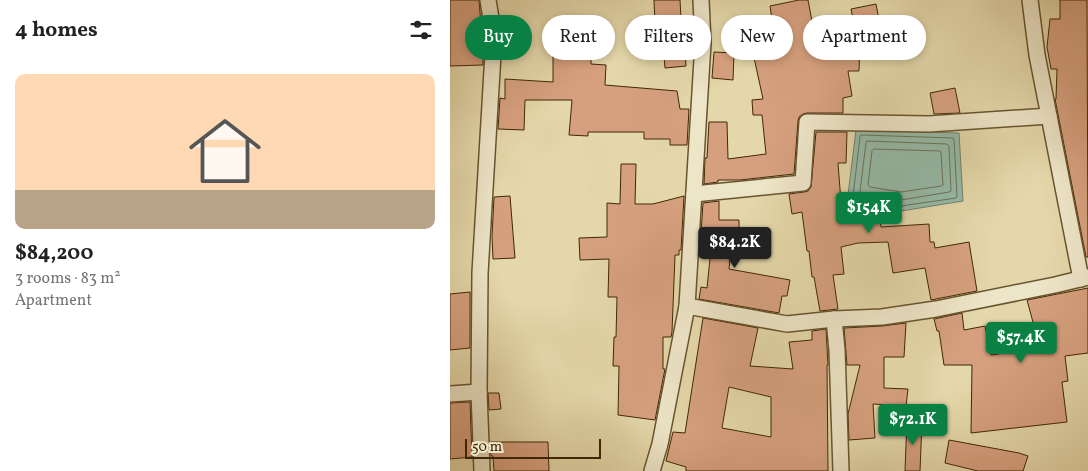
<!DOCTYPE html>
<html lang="en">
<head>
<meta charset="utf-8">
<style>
  :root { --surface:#fff; --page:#f6f6f6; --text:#222; --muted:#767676; --accent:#0b8043 }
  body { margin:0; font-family:Vollkorn,serif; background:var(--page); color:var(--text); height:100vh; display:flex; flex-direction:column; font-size:19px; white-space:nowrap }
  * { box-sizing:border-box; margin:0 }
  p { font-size:16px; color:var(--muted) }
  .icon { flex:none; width:28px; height:28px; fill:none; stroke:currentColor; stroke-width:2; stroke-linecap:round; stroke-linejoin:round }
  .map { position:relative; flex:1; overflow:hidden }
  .sheet { display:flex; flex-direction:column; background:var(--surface); width:450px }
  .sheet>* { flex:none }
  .guide { position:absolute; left:15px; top:15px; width:475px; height:45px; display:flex; gap:10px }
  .scale { position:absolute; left:15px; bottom:12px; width:136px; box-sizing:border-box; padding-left:5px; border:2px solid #402806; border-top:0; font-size:14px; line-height:18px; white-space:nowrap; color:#402806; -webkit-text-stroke:4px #ede5c7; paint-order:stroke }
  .price { position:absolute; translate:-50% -42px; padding:0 11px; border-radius:5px; background:var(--accent); color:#fff; font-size:16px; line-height:32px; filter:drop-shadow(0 1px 2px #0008) }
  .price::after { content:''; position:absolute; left:50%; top:30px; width:15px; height:11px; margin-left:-8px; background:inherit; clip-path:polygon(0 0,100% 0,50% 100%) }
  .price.current { background:#222; color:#fff }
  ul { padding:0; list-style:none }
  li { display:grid; align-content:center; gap:10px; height:265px; padding:0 15px }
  li span { display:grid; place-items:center; height:155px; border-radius:10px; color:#555 }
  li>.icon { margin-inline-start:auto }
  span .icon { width:90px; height:90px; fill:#fffc; stroke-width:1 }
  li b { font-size:21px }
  h2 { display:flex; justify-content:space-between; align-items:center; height:60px; padding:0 15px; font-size:21px }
  .pill { padding:0 18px; border-radius:22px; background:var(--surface); box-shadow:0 2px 8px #0003; font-size:18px; line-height:45px }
  .pill.current { background:var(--accent); color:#fff }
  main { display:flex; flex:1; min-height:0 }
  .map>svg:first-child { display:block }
  .water { fill:#95baa8; stroke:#738067 }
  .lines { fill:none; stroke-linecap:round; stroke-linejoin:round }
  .shore { stroke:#6a7157; stroke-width:1 }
  .building { fill:#d6a07e; stroke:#402806; fill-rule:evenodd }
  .street-casing { stroke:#69542f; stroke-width:18 }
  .street { stroke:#ede5c7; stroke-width:15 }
</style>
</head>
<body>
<main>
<section class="sheet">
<h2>4 homes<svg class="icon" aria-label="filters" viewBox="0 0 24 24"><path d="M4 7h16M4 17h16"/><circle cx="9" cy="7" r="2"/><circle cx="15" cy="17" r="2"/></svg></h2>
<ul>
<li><span style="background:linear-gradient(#ffd9b3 75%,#b9a48a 0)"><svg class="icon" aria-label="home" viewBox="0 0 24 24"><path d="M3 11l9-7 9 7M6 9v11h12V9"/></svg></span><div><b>$84,200</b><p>3 rooms · 83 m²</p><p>Apartment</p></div></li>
</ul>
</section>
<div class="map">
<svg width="638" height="471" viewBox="0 0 638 471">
  <rect width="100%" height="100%" fill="#e4d7a9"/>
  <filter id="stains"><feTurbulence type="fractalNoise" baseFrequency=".004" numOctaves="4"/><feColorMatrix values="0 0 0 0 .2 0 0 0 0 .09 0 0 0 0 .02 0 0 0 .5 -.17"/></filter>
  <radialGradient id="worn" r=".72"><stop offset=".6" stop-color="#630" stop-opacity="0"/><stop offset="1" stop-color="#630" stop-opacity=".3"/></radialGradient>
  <polygon class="water" points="406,130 509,133 513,201 451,211 397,203"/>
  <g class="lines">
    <g class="shore">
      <polygon points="411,135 503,138 504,140 507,196 506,198 451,206 404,199 403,196 410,137"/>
      <polygon points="417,141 497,144 499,146 501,191 499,192 451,200 411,194 410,191 416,143"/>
      <polygon points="424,149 490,151 491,153 493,185 491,186 451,192 420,187 418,185 422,151"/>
    </g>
  </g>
  <g class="building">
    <polygon points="0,0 29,0 31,25 33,25 33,65 0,66"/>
    <polygon points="204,0 230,0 232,36 234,36 236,66 215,68 211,23 205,23"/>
    <polygon points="349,0 358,0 365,37 410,39 409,71 398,71 402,96 393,98 393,113 357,113 353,114 349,117 348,121 344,174 290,180 268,180 268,182 254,184 255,158 257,158 259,122 277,122 278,159 316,154 312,115 303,115 302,100 313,99 300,39 324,34 320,6"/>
    <polygon points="610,0 637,0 638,257 636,257 605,99 606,99 607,69 601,69 597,47 600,19 610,19"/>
    <polygon points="426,4 431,30 406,35 401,9"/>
    <polygon points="103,46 141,47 141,64 156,65 155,85 227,91 230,109 239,109 237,145 220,145 220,139 194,139 194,132 138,132 138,136 119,135 122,100 75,100 74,130 48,129 50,98 55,99 55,79 103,82"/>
    <polygon points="264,52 284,53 283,80 262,78"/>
    <polygon points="505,88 510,113 484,114 480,93"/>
    <polygon points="366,132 397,132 396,163 388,163 392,215 417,214 417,218 430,217 431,227 479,224 480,242 484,242 485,248 519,242 527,291 481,300 475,268 443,273 438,242 408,243 391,247 394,274 383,275 388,309 370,311 364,277 362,277 359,251 357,251 352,212 342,214 339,194 354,192 358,191 361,187"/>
    <polygon points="171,164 186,164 185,204 203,204 234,196 231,250 229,250 229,255 225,255 222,332 221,337 213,337 213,369 215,369 205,420 168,415 169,366 163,366 164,337 166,337 167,297 158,297 159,259 130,260 129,238 157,237 157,203 170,204"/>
    <polygon points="60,196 65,258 43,259 42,236 44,197"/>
    <polygon points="269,201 269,220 289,220 289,241 282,242 279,269 340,280 337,296 332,296 329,313 249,299 251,287 257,288 261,249 250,249 253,203"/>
    <polygon points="638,288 638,353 615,356 618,381 612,382 617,422 521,433 522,365 494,365 489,331 487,331 484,319 512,313 514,330 535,326 541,355 590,348 577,300"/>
    <polygon points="20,292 20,348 0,350 0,294"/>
    <path d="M 253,318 L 308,328 L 300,366 L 343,369 L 339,342 L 362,340 L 362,331 L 376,329 L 378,365 L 377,365 L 378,471 L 236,471 L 236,467 L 216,461 L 223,432 L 235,433 ZM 279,387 L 321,397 L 321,437 L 272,428 Z"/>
    <polygon points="456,323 454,357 434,357 434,388 458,389 456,406 423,404 425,438 399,440 398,414 410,365 397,365 394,328 432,326"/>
    <polygon points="38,393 49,393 51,409 39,410"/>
    <polygon points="20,402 22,457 0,459 0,403"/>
    <polygon points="457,420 472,421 470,471 455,471"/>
    <polygon points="499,440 569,453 578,456 573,471 528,471 495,463"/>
    <polygon points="40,442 98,442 99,471 44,471 43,456 41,456"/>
  </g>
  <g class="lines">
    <g class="street-casing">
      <g id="street">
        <polyline points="580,0 587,55 631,279"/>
        <polyline points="244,194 353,183 357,122 479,124 599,116"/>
        <polyline points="237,306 337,324 384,319 432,317 486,309 605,285 638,277"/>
        <polyline points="384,319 387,350 391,471"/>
        <polyline points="0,394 29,392"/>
        <polyline points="32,471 29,392 30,273 44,37 38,0"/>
        <polyline points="202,471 210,444 237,306 253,43 251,0"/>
      </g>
    </g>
    <use href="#street" class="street"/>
  </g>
  <rect width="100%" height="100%" filter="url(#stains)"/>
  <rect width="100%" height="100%" fill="url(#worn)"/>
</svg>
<div class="scale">50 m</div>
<b class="price" style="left:419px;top:234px">$154K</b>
<b class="price current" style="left:285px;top:269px">$84.2K</b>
<b class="price" style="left:571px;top:364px">$57.4K</b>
<b class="price" style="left:463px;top:446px">$72.1K</b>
<div class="guide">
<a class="pill current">Buy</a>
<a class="pill">Rent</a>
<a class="pill">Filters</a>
<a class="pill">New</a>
<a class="pill">Apartment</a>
</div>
</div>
</main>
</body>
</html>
